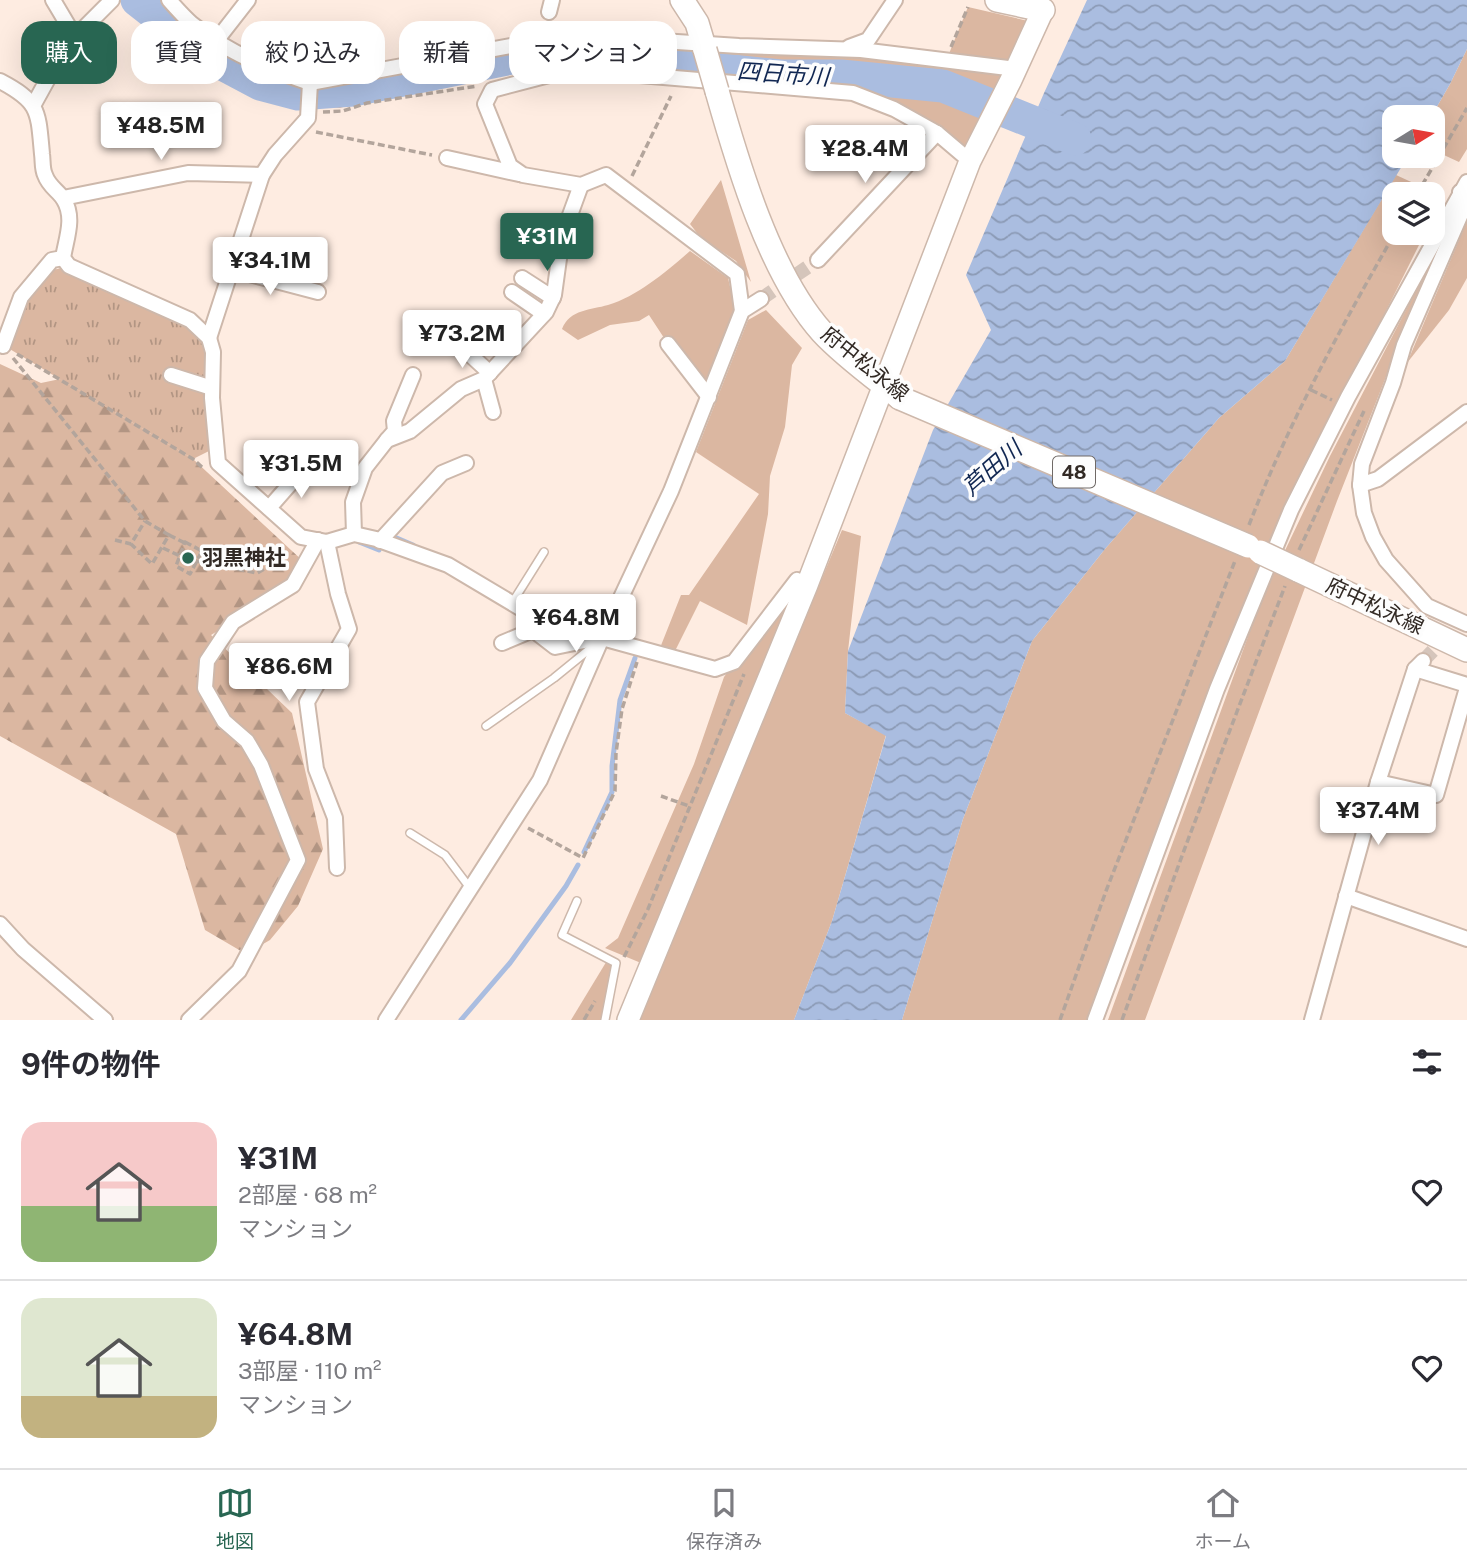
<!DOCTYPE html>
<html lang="ja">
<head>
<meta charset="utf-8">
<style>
  :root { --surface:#fff; --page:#f2f2f3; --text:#2b2b33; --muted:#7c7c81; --line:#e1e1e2; --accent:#286652 }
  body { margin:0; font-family:"Public Sans","Noto Sans JP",sans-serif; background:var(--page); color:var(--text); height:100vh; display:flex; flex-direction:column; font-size:26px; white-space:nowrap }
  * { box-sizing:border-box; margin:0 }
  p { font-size:23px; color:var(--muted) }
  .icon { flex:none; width:38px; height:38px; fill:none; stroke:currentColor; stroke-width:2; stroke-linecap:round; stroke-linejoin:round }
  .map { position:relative; height:1020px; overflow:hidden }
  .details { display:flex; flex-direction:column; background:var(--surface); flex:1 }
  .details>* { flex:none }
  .guide { position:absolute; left:21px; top:21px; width:700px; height:63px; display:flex; gap:14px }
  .needle { width:46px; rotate:79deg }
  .tools { position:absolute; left:1382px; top:105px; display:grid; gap:14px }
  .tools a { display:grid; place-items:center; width:63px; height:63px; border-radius:14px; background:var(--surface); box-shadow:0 7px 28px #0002; font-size:35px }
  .price { position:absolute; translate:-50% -60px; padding:0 16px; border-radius:7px; background:#fff; color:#222; font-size:23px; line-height:46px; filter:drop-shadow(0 2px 4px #0008) }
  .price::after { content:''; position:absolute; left:50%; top:42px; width:21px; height:16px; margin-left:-10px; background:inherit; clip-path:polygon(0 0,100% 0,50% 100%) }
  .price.on { background:var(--accent); color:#fff }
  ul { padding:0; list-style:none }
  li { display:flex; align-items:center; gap:21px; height:175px; padding:0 21px }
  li+li { border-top:2px solid var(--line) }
  li span { display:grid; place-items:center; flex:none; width:196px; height:140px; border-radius:21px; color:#555 }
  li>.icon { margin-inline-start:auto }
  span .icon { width:84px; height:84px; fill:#fffc; stroke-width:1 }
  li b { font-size:30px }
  h2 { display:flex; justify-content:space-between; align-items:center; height:84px; padding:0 21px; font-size:30px }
  .pill { padding:0 24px; border-radius:21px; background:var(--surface); box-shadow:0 7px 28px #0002; font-size:24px; line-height:63px }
  .pill.on { background:var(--accent); color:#fff }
  .tab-bar { display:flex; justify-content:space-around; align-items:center; height:98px; border-top:2px solid var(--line); background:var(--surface); font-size:19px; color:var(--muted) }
  .tab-bar a { display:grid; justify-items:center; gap:4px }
  .tab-bar .on { color:var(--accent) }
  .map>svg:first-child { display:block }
  .grass { fill:#dbb7a1 }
  .forest { fill:url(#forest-firs) }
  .park { fill:url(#park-tufts) }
  .water { fill:url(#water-waves) }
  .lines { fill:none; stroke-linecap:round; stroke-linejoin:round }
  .stream { stroke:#aabde0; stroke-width:5 }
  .river { stroke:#aabde0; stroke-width:33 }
  .street-tunnel { stroke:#d5c5bb; stroke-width:14; stroke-dasharray:14 7; stroke-linecap:butt }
  .lane-casing { stroke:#cdb8ab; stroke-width:10 }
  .street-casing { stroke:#cdb8ab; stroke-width:18 }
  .secondary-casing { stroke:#cdb8ab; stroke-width:24 }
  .primary-casing { stroke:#cdb8ab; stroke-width:26 }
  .path { stroke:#b3a59c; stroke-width:3.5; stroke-dasharray:7 3.5; stroke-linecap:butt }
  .lane { stroke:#fff; stroke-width:7 }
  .street { stroke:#fff; stroke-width:14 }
  .secondary { stroke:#fff; stroke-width:21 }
  .primary { stroke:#fff; stroke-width:23 }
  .primary-bridge-casing { stroke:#cdb8ab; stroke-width:26; stroke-linecap:butt }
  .primary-bridge { stroke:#fff; stroke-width:23 }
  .poi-dot { fill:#286652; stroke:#fdfdfd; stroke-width:2.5 }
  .labels { text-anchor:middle; stroke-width:7; stroke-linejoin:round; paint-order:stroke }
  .shield { fill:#fdfdfd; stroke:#6f6966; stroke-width:2 }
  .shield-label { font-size:19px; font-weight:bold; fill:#322a25 }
  .street-label { font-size:21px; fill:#322a25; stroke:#fdfdfd }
  .poi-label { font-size:21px; font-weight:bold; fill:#322a25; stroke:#fdfdfd; text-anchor:start }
  .water-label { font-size:23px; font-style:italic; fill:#112752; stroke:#fdfdfd }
</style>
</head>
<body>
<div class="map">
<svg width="1467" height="1020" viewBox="0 0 1467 1020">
  <defs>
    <pattern id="forest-firs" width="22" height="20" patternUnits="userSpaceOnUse" patternTransform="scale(1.75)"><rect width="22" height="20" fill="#dbb7a1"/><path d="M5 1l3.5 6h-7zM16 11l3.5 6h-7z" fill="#b29583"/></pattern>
    <pattern id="park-tufts" width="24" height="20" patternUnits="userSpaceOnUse" patternTransform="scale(1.75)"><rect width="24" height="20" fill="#dbb7a1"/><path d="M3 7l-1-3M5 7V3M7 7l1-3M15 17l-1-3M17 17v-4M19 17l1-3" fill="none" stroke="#b29583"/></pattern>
    <pattern id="water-waves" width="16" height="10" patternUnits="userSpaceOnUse" patternTransform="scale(1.75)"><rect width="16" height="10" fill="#aabde0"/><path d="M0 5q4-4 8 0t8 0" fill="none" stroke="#8b9ab5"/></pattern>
  </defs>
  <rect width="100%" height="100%" fill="#feece1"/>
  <g class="grass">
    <polygon points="117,0 169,0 191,23 310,83 581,34 946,61 968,7 1037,23 970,161 937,133 853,93 736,83 631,67 607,68 583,60 511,70 381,95 340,108 309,105 251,89 187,54 140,14"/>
    <polygon points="1467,49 1467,149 1459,162 1433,150 1433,117 1431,117 1450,84"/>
    <polygon points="1396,175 1444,197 1433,218 1433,194 1395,194 1395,233 1425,233 1262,559 1162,818 1087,1020 902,1020 963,819 1032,641 1105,549 1219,418 1285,361"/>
    <polygon points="721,180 751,282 736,261 701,238 690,224"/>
    <polygon points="1467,221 1467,278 1449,310 1407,363"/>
    <path d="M 690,251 L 728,278 L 736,312 L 709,392 L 668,344 L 649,315 L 639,321 L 610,325 L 578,340 L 562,329 C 570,309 591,310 608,305 C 638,296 667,271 690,251 Z"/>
    <polygon points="1432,260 1337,501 1145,1020 1108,1020 1261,601 1330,456"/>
    <polygon points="766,310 802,348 792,365 785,427 770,476 768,514 747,625 700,601 672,657 658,653 681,595 689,595 759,494 696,452 748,320"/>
    <polygon points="842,530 861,536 848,651 845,713 886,735 832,921 794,1020 638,1020"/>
    <polygon points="792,603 641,963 605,948 618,938 694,764 724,677 766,620"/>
    <polygon points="608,959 616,963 605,1020 571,1020"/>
  </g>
  <polygon class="forest" points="0,364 41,383 60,379 193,459 305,563 293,585 211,635 292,713 323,849 298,906 270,940 246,954 205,930 176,834 0,736"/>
  <polygon class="park" points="69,266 187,319 209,338 217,447 193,459 3,345 41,273"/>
  <polygon class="water" points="1087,0 1467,0 1467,49 1450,84 1431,117 1395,117 1395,156 1408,156 1285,361 1219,418 1105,549 1032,641 963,819 902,1020 794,1020 832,921 886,736 845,713 848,651 933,430 991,330 966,275 1044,93"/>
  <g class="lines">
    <g class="stream">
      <polyline points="396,532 392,536 413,545"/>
      <polyline points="359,542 379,550"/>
      <polyline points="552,619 562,624 600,630"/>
      <polyline points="584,852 612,792 612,766 620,700 635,658"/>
      <polyline points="461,1020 510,963 566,886 578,865"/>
    </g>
    <polyline class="river" points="137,0 211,58 260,84 298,94 353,90 586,43 619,55 676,65 781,76 841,76 943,86 1075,139"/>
    <g class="street-tunnel">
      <polyline points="761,299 818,260"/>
      <polyline points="1423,661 1449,634"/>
    </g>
    <g class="lane-casing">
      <g id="lane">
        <polyline points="512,603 544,552"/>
        <polyline points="486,726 554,678 597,643"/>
        <polyline points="410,833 445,855 470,888"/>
        <polyline points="577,901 562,935 616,963 605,1020"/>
      </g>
    </g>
    <g class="street-casing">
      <g id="street">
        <polyline points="53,0 75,37"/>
        <path d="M 169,0 C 176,8 184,17 192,24 C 225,51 270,70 310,83 L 598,30 L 646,40 L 739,46 L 861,50 L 1016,69"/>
        <polyline points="549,12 552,0"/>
        <polyline points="216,41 248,0"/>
        <polyline points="849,47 868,40 895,0"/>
        <path d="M 0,81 C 40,102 38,111 42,154 C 43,161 42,169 45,175 C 49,187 59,191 64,200 C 75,218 66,239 63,258 L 69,266 L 190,320 L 209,338 L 213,352 L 212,398 L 218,463 L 301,537 L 327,542 L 354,534 L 376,539 L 448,565 L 557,630 L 602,638 L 715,669 L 734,662 L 797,580 L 807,585"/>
        <polyline points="34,104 66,46 112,0"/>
        <polyline points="447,158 519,174"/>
        <polyline points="1460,192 1464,207 1404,345 1393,383 1362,464 1360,485 1364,513 1373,537 1386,560 1427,606 1467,624"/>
        <polyline points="63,198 188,173 262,175"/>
        <polyline points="818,260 937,133"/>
        <polyline points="230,269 318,292"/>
        <polyline points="522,278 553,298"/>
        <polyline points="512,292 544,314"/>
        <polyline points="742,311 737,274 606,175 581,185 523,175 510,166 485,104 492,90 576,68 604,72 853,93 894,109 937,133 970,161"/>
        <polyline points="209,338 262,175 275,155 308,118 310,83"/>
        <polyline points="0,344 3,346 21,297 52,260 63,258"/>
        <polyline points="668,344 709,397"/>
        <polyline points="465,350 490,373"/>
        <polyline points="171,375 212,388"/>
        <polyline points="484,379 493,412"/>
        <polyline points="387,440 395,431 394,421 413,375"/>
        <polyline points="1360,485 1378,479 1467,412"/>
        <polyline points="269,508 305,467"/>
        <polyline points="354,534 353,502 365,468 387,440 410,431 461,389 484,379 546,312 554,295 562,237 581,185"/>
        <polyline points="380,541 442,473 466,463"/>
        <polyline points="327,542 338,594 349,629 307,702 316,769 335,818 337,868"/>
        <polyline points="502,643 533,630 555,647 594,639"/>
        <polyline points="1415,669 1467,685"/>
        <polyline points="1378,782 1436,795 1467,688"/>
        <polyline points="1346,896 1467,939"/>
        <polyline points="0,924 23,949 105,1020"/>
        <polyline points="189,1020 239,971 298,860 261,765 247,741 224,721 205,688 207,661 233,622 293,585 318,540"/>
        <polyline points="386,1020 540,780 602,638 671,491 742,311 761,299"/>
        <polyline points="1095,1020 1217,689 1291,510 1348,397 1467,182"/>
        <polyline points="1312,1020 1378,782 1415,669 1423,661"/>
      </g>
    </g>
    <g class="secondary-casing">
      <polyline id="secondary" points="628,1020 807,585 970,161 1011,80 1043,10"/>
    </g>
    <g class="primary-casing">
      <g id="primary">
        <polyline points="682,0 697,23 705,50"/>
        <polyline points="997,0 1043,10"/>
        <path d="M 717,91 C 738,165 770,274 822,332 C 843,355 875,378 900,398"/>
        <polyline points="1298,570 1467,650"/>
      </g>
    </g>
    <g class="path">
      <polyline points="951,47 968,7"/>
      <polyline points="323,112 343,111 367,103 477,86"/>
      <polyline points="316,132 432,155"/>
      <polyline points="632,176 671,96"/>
      <polyline points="1417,194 1467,108"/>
      <polyline points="17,354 193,459 204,469"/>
      <polyline points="13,358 145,521 169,535 152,564 131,544 145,521"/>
      <polyline points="1311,390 1332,400"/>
      <path d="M 1249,525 C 1288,424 1341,327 1395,233"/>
      <polyline points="169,535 185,543"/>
      <polyline points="115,540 131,544"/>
      <polygon points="185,542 202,551 190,574 176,566"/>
      <polyline points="163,548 180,556"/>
      <polyline points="1299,550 1364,411"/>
      <polyline points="196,561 257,573 275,563 289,563"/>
      <polyline points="661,796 689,806"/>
      <polyline points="528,828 583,858 615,791 616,753 622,709 637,662"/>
      <polyline points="624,957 648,909 744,674"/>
      <polyline points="584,1020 595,1001"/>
      <polyline points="1060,1020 1106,891 1235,561"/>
      <polyline points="1122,1020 1186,845 1285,586"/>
    </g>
    <use href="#lane" class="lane"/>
    <use href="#street" class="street"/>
    <use href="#secondary" class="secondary"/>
    <use href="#primary" class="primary"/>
    <g class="primary-bridge-casing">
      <g id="primary-bridge">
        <polyline points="705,50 717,91"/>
        <polyline points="900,398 1248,546"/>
        <polyline points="1260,552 1298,570"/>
      </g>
    </g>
    <use href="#primary-bridge" class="primary-bridge"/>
  </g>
  <circle class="poi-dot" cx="188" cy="558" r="7"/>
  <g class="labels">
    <rect class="shield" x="1053" y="456.5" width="42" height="31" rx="5"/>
    <g class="shield-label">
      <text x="1074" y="479">48</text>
    </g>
    <g class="street-label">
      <text transform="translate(865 364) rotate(39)" y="7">府中松永線</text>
      <text transform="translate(1375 606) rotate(25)" y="7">府中松永線</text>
    </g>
    <g class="poi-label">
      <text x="202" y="565">羽黒神社</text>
    </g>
    <g class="water-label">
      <text transform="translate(783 74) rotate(4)" y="8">四日市川</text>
      <text transform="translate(992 468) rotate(-41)" y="8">芦田川</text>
    </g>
  </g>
</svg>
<div class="tools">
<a><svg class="needle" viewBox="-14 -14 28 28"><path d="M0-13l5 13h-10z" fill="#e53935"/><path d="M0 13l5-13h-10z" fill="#7c7c81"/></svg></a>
<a><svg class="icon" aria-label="layers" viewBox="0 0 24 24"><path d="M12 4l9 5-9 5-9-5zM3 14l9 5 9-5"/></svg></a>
</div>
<b class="price" style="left:161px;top:162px">¥48.5M</b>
<b class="price" style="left:865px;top:185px">¥28.4M</b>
<b class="price on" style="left:547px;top:273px">¥31M</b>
<b class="price" style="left:270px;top:297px">¥34.1M</b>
<b class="price" style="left:462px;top:370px">¥73.2M</b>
<b class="price" style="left:301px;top:500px">¥31.5M</b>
<b class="price" style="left:576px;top:654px">¥64.8M</b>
<b class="price" style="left:289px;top:703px">¥86.6M</b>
<b class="price" style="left:1378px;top:847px">¥37.4M</b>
<div class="guide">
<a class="pill on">購入</a>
<a class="pill">賃貸</a>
<a class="pill">絞り込み</a>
<a class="pill">新着</a>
<a class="pill">マンション</a>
</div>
</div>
<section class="details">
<h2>9件の物件<svg class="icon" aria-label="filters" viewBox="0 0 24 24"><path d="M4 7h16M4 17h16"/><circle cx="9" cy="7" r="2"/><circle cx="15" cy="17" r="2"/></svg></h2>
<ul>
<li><span style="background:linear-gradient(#f6c9c9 60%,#8fb573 0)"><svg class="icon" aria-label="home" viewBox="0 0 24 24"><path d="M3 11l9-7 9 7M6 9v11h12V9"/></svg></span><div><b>¥31M</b><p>2部屋 · 68 m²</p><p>マンション</p></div><svg class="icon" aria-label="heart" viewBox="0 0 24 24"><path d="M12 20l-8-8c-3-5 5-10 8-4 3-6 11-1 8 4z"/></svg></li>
<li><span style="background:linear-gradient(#dfe7d0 70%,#c2b280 0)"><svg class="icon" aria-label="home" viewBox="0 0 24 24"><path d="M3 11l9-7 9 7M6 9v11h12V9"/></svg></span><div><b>¥64.8M</b><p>3部屋 · 110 m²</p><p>マンション</p></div><svg class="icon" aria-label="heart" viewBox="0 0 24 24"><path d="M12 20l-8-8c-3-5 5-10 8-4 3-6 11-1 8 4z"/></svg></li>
</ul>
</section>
<nav class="tab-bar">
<a class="on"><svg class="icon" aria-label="map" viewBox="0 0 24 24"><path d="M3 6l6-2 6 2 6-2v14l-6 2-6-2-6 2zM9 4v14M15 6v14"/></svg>地図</a>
<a><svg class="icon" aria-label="saved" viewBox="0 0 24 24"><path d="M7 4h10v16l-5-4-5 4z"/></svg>保存済み</a>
<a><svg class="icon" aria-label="home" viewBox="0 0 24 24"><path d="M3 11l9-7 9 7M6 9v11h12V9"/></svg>ホーム</a>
</nav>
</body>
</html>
